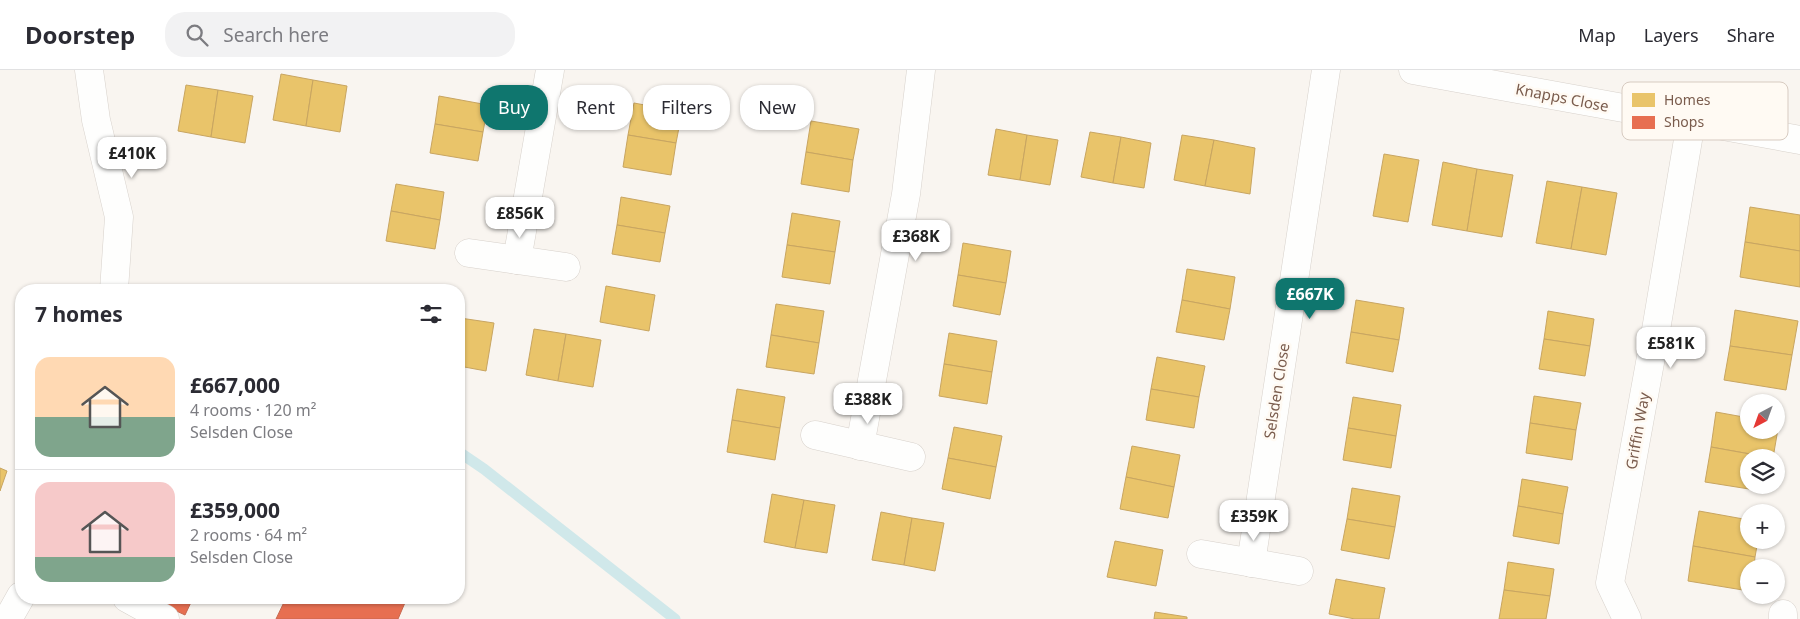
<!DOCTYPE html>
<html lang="en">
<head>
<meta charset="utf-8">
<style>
  :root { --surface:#fff; --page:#f2f2f3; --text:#2b2b33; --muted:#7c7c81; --line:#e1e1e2; --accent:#0f766e }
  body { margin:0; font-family:"Noto Sans",sans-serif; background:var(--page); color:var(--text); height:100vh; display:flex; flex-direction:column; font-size:19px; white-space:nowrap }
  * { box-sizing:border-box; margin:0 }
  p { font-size:16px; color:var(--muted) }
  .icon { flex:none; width:28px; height:28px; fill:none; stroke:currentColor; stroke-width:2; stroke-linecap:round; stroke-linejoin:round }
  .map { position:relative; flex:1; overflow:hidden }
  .details { position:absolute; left:15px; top:214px; width:450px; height:320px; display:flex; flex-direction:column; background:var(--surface); border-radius:20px; box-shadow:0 1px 4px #0004 }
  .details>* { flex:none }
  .hud { position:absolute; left:480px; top:15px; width:475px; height:45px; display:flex; gap:10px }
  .needle { width:32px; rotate:221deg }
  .fabs { position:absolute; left:1740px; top:324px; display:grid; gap:10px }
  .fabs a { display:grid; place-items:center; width:45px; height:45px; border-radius:50%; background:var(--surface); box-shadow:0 1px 4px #0004; font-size:25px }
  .price { position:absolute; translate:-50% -42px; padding:0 11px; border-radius:10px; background:#fff; color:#222; font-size:16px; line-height:32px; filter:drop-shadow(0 1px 2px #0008) }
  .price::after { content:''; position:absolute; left:50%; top:30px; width:15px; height:11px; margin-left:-8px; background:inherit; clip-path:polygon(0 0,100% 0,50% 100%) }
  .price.selected { background:var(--accent); color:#fff }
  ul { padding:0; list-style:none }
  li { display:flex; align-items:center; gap:15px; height:125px; padding:0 20px }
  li+li { border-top:1px solid var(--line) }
  li span { display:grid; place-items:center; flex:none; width:140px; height:100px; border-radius:15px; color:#555 }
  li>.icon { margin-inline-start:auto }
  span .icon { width:60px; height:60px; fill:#fffc; stroke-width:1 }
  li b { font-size:21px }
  h2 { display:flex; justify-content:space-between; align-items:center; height:60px; padding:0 20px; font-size:21px }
  .tag { padding:0 18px; border-radius:20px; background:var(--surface); box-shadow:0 1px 4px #0004; font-size:18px; line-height:45px }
  .tag.selected { background:var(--accent); color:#fff }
  header { display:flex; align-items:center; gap:30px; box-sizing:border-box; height:70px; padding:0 25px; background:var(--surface); border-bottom:1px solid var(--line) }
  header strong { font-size:24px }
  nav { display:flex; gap:28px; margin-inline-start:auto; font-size:18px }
  .search { width:350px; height:45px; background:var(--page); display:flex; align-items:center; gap:12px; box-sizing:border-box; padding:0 18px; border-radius:20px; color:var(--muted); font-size:19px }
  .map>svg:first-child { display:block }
  .homes { fill:#e9c46a; stroke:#c8a561 }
  .shops { fill:#e76f51; stroke:#c66950 }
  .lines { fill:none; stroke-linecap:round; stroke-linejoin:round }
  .stream { stroke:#d0e8ea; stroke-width:11 }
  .minor-casing { stroke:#d7d1cb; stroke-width:29 }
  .minor { stroke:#fefefd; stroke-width:28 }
  .labels { text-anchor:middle; stroke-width:5; stroke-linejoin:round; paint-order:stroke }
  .street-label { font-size:15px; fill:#7a5c4d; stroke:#fffaf3 }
  .key { fill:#fffaf3; stroke:#d7cbc1; stroke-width:1 }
  .key-label { font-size:14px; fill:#7a5c4d }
</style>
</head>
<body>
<header>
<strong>Doorstep</strong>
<div class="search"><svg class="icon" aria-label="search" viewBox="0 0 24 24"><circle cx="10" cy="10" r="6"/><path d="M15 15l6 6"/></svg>Search here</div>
<nav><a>Map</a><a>Layers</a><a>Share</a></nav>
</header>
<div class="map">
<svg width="1800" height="549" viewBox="0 0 1800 549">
  <rect width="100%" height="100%" fill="#f9f5f0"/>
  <g class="homes">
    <polygon points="281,4 313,10 306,56 273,50"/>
    <polygon points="313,10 347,16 340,62 306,56"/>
    <polygon points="186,15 218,20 211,67 178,61"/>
    <polygon points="218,20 253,26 245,73 211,67"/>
    <polygon points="439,26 488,35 483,62 435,54"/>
    <polygon points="634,33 682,42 676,73 628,65"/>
    <polygon points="811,51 859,59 853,90 806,82"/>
    <polygon points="435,54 483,62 478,91 430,83"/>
    <polygon points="996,59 1027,65 1020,110 988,105"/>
    <polygon points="1090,62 1121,67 1113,113 1081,107"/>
    <polygon points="628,65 676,73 671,105 623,97"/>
    <polygon points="1027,65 1058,70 1050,115 1020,110"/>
    <polygon points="1182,65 1214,70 1205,116 1174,110"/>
    <polygon points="1121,67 1151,73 1144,118 1113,113"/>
    <polygon points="1214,70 1255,78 1250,124 1205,116"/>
    <polygon points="806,82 853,90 849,122 801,114"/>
    <polygon points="1384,84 1419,90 1408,152 1373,146"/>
    <polygon points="1443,92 1477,99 1467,161 1432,155"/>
    <polygon points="1477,99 1513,105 1502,167 1467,161"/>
    <polygon points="1547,111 1582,117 1571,179 1536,173"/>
    <polygon points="396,114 444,122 440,150 391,141"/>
    <polygon points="1582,117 1617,123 1606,185 1571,179"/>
    <polygon points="621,127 670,136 665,163 617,155"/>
    <polygon points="1750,137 1800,145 1800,181 1745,172"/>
    <polygon points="391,141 440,150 435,179 386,171"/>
    <polygon points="792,143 840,151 835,182 787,175"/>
    <polygon points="617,155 665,163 660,192 612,184"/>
    <polygon points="1745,172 1800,181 1800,217 1740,207"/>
    <polygon points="963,173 1011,181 1006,213 958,205"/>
    <polygon points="787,175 835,182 830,214 782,207"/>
    <polygon points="1187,199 1235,207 1230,239 1182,230"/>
    <polygon points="958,205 1006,213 1000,245 953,236"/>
    <polygon points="606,216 655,225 649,261 600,252"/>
    <polygon points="1182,230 1230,239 1224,270 1176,262"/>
    <polygon points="1356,230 1404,238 1399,270 1351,262"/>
    <polygon points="776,234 824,241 819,273 771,265"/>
    <polygon points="1735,240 1798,251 1792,285 1730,276"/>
    <polygon points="1548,241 1594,249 1590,276 1544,269"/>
    <polygon points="460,248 494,253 486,301 459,296"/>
    <polygon points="534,259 566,264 558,311 526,305"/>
    <polygon points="1351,262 1399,270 1393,302 1346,293"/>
    <polygon points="949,263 997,271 992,302 944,294"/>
    <polygon points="566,264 601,270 593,317 558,311"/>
    <polygon points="771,265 819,273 814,304 766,297"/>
    <polygon points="1544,269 1590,276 1585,306 1539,299"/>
    <polygon points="1730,276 1792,285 1786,320 1724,310"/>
    <polygon points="1157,287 1205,296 1199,327 1151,319"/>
    <polygon points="944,294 992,302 987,334 939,326"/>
    <polygon points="737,319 785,327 780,358 732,350"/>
    <polygon points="1151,319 1199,327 1194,358 1146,350"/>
    <polygon points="1534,326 1581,333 1576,360 1530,353"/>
    <polygon points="1353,327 1401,335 1396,366 1348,358"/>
    <polygon points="1716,342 1749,348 1749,360 1776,360 1776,352 1779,353 1773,388 1711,377"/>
    <polygon points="732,350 780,358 775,390 727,382"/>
    <polygon points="1530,353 1576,360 1572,390 1526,383"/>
    <polygon points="954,357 1002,366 996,397 948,388"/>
    <polygon points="1348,358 1396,366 1391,398 1343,390"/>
    <polygon points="1132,376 1180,385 1174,417 1126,407"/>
    <polygon points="1711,377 1772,388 1749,388 1749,415 1769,415 1768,422 1705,412"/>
    <polygon points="948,388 996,397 990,429 942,419"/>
    <polygon points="0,398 7,401 0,421"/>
    <polygon points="1126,407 1174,417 1168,448 1120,439"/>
    <polygon points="1522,409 1568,417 1563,444 1518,436"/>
    <polygon points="1352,418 1400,426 1395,457 1347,449"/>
    <polygon points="772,424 804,430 795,478 764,472"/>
    <polygon points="804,430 835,435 827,483 795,478"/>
    <polygon points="1518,436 1563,444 1559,474 1513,466"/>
    <polygon points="1699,441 1749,450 1749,470 1758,470 1755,487 1693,476"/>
    <polygon points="881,442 912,448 904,495 872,490"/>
    <polygon points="912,448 944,453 935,501 904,495"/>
    <polygon points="1347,449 1395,457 1389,489 1341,480"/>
    <polygon points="1115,471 1163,480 1156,516 1107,507"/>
    <polygon points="1693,476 1755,487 1754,498 1749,498 1749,521 1688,511"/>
    <polygon points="1508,492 1554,499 1550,526 1504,520"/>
    <polygon points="1336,509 1385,518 1379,549 1355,549 1329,544"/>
    <polygon points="1504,520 1550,526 1546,549 1499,549"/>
    <polygon points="1155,542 1187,547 1187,549 1154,549"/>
  </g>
  <g class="shops">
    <polygon points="154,528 193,528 185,545 153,530"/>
    <polygon points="286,528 407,528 398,549 276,549"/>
  </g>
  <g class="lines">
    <polyline class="stream" points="459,382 484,399 675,549"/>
    <g class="minor-casing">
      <g id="minor">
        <polyline points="89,0 96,50 119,147 114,220"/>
        <polyline points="1413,0 1800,70"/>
        <polyline points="469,183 566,197"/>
        <polyline points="517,190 550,0"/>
        <polyline points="815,365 911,387"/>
        <polyline points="860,376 906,124 921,0"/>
        <polyline points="1201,484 1299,501"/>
        <polyline points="1251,493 1326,0"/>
        <polyline points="127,528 165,549"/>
        <polyline points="8,549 21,526"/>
        <polyline points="1627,549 1610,513 1657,254 1691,52"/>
        <polyline points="1783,549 1783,544"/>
      </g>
    </g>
    <use href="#minor" class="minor"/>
  </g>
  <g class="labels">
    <g class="street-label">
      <text transform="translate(1562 28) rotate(11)" y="5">Knapps Close</text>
      <text transform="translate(1277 321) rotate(-81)" y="5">Selsden Close</text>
      <text transform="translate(1638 361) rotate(-80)" y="5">Griffin Way</text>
    </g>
  </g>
  <rect x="1622" y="12" width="166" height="58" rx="8" class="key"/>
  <rect x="1632" y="23" width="23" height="14" fill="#e9c46a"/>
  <rect x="1632" y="46" width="23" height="13" fill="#e76f51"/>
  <g class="key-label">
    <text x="1664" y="35">Homes</text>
    <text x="1664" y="57">Shops</text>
  </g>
</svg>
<div class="fabs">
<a><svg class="needle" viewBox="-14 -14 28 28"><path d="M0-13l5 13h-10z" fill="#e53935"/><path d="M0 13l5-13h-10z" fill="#7c7c81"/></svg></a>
<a><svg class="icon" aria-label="layers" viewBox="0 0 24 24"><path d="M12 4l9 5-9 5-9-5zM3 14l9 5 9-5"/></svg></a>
<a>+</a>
<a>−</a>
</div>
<b class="price" style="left:132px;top:109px">£410K</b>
<b class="price" style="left:520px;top:169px">£856K</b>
<b class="price" style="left:916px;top:192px">£368K</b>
<b class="price selected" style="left:1310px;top:250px">£667K</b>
<b class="price" style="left:1671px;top:299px">£581K</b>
<b class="price" style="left:868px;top:355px">£388K</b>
<b class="price" style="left:1254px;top:472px">£359K</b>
<div class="hud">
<a class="tag selected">Buy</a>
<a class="tag">Rent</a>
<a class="tag">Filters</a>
<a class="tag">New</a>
</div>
<section class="details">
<h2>7 homes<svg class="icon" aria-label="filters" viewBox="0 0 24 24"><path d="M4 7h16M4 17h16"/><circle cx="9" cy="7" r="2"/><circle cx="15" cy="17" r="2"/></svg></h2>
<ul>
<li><span style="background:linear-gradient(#ffd9b3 60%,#7fa58c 0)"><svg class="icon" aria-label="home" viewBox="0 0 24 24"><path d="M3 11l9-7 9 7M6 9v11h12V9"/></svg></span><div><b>£667,000</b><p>4 rooms · 120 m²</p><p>Selsden Close</p></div></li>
<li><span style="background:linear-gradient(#f6c9c9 75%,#7fa58c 0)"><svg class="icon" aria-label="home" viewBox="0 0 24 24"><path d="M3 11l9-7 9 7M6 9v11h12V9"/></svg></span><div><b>£359,000</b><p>2 rooms · 64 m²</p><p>Selsden Close</p></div></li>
</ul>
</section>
</div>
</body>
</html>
